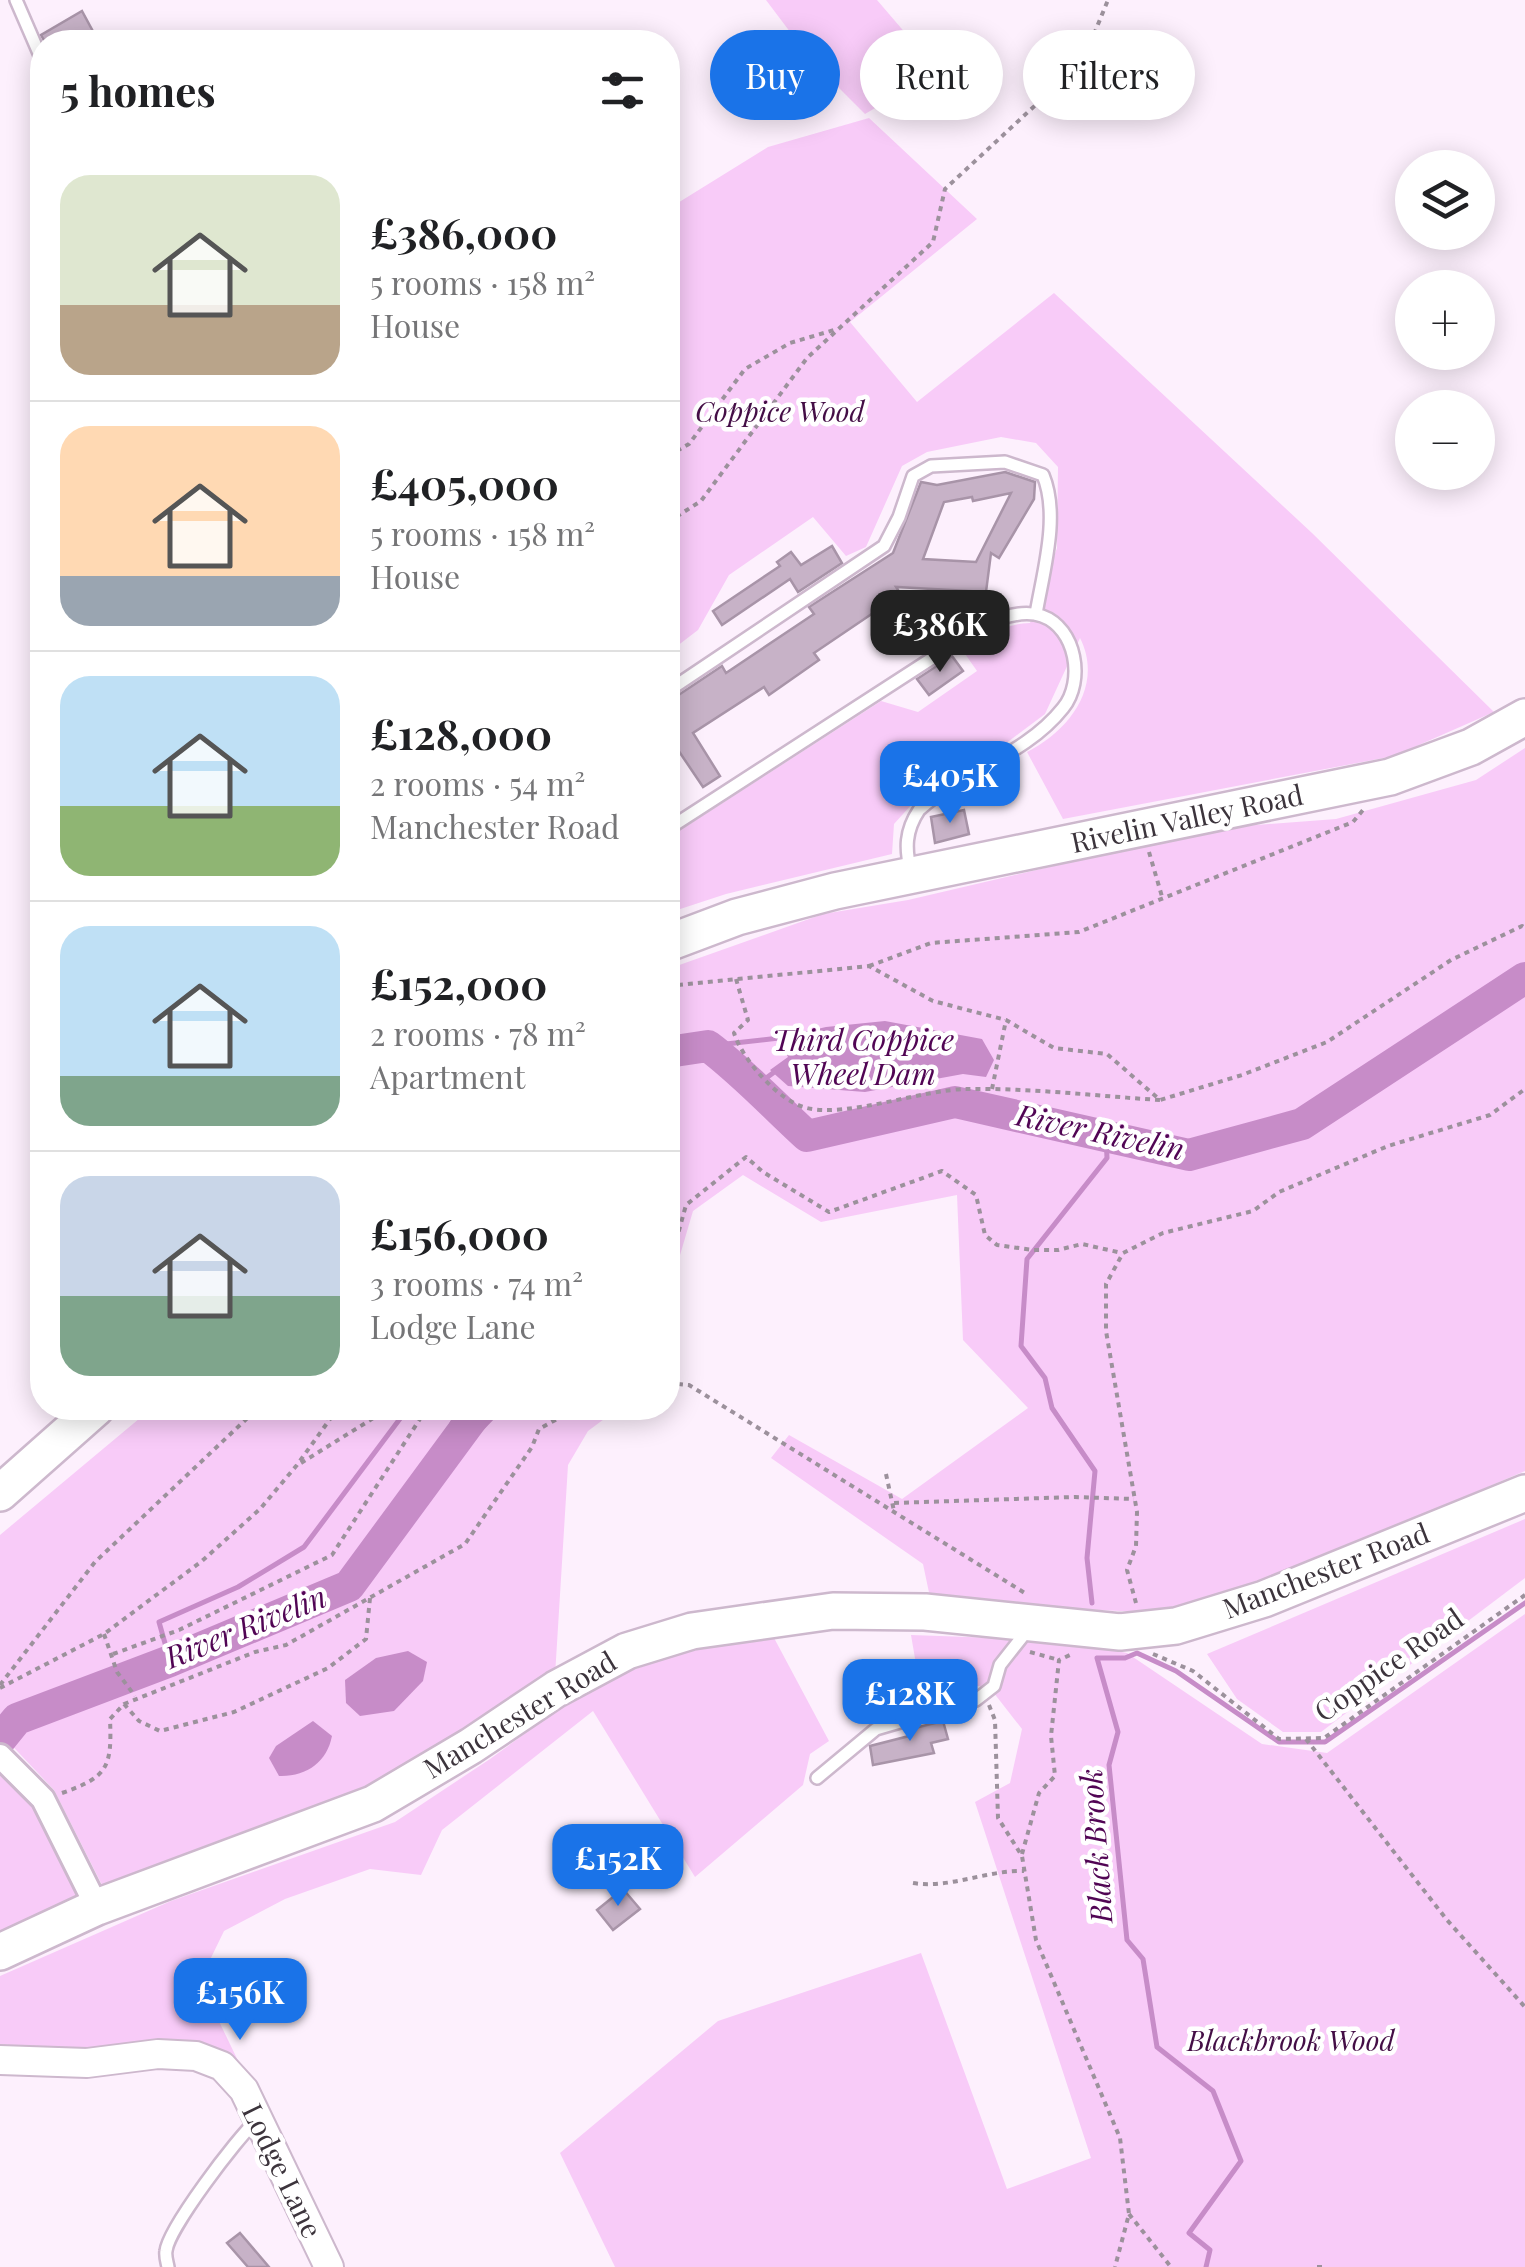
<!DOCTYPE html>
<html lang="en">
<head>
<meta charset="utf-8">
<style>
  :root { --surface:#fff; --page:#f6f6f6; --text:#202124; --muted:#757577; --line:#e0e0e0; --accent:#1a73e8 }
  body { margin:0; font-family:"Playfair Display",serif; background:var(--page); color:var(--text); height:100vh; display:flex; flex-direction:column; font-size:38px; white-space:nowrap }
  * { box-sizing:border-box; margin:0 }
  p { font-size:32px; color:var(--muted) }
  .icon { flex:none; width:55px; height:55px; fill:none; stroke:currentColor; stroke-width:2; stroke-linecap:round; stroke-linejoin:round }
  .map { position:relative; flex:1; overflow:hidden }
  .sheet { position:absolute; left:30px; top:30px; width:650px; height:1390px; display:flex; flex-direction:column; background:var(--surface); border-radius:40px; box-shadow:0 5px 25px #0003 }
  .sheet>* { flex:none }
  .hud { position:absolute; left:710px; top:30px; width:665px; height:90px; display:flex; gap:20px }
  .tools { position:absolute; left:1395px; top:150px; display:grid; gap:20px }
  .tools a { display:grid; place-items:center; width:100px; height:100px; border-radius:50%; background:var(--surface); box-shadow:0 5px 25px #0003; font-size:50px }
  .price { position:absolute; translate:-50% -85px; padding:0 22px; border-radius:20px; background:var(--accent); color:#fff; font-size:32px; line-height:65px; filter:drop-shadow(0 2px 5px #0008) }
  .price::after { content:''; position:absolute; left:50%; top:60px; width:30px; height:22px; margin-left:-15px; background:inherit; clip-path:polygon(0 0,100% 0,50% 100%) }
  .price.active { background:#222; color:#fff }
  ul { padding:0; list-style:none }
  li { display:flex; align-items:center; gap:30px; height:250px; padding:0 30px }
  li+li { border-top:2px solid var(--line) }
  li span { display:grid; place-items:center; flex:none; width:280px; height:200px; border-radius:30px; color:#555 }
  li>.icon { margin-inline-start:auto }
  span .icon { width:120px; height:120px; fill:#fffc; stroke-width:1 }
  li b { font-size:42px }
  h2 { display:flex; justify-content:space-between; align-items:center; height:120px; padding:0 30px; font-size:42px }
  .chip { padding:0 35px; border-radius:45px; background:var(--surface); box-shadow:0 5px 25px #0003; font-size:35px; line-height:90px }
  .chip.active { background:var(--accent); color:#fff }
  .map>svg:first-child { display:block }
  .green { fill:#f8cbf8 }
  .water { fill:#c78cc8 }
  .lines { fill:none; stroke-linecap:round; stroke-linejoin:round }
  .stream { stroke:#c78cc8; stroke-width:5 }
  .river { stroke:#c78cc8; stroke-width:32 }
  .building { fill:#c7b2c7; stroke:#a894a8; stroke-width:2.5; fill-rule:evenodd }
  .service-casing { stroke:#cdb8cd; stroke-width:16 }
  .minor-casing { stroke:#cdb8cd; stroke-width:28 }
  .tertiary-casing { stroke:#cdb8cd; stroke-width:32 }
  .primary-casing { stroke:#cdb8cd; stroke-width:40 }
  .path { stroke:#9c919c; stroke-width:4; stroke-dasharray:5 5; stroke-linecap:butt }
  .service { stroke:#fff; stroke-width:11 }
  .minor { stroke:#fff; stroke-width:22 }
  .tertiary { stroke:#fff; stroke-width:28 }
  .primary { stroke:#fff; stroke-width:35 }
  .labels { text-anchor:middle; stroke-width:9; stroke-linejoin:round; paint-order:stroke }
  .park-label { font-size:28px; font-style:italic; fill:#440e46; stroke:#fff }
  .street-label { font-size:28px; fill:#3c343c; stroke:#fff }
  .water-label { font-size:30px; font-style:italic; fill:#510554; stroke:#fff }
</style>
</head>
<body>
<div class="map">
<svg width="1525" height="2267" viewBox="0 0 1525 2267">
  <rect width="100%" height="100%" fill="#fdf0fd"/>
  <g class="green">
    <polygon points="766,0 877,0 919,49 940,58 926,78 865,114 812,61"/>
    <path d="M 869,118 L 977,219 L 850,322 L 917,402 L 1054,293 L 1312,533 L 1494,712 L 1394,756 L 1063,819 L 1027,752 C 1069,731 1104,686 1080,638 L 1045,714 L 986,758 L 922,793 L 894,824 L 892,854 L 726,894 L 668,913 L 668,838 L 881,701 L 918,712 L 977,671 L 963,651 C 985,636 1003,624 1030,623 L 1057,548 L 1058,467 L 1036,443 L 1001,437 L 927,452 L 902,466 L 866,547 L 846,556 L 813,517 L 729,575 L 698,630 L 668,653 L 668,209 L 768,147 Z"/>
    <polygon points="1525,748 1525,1471 1314,1561 1211,1601 1141,1612 931,1602 923,1564 771,1458 789,1435 902,1499 1028,1408 963,1340 957,1195 821,1222 743,1175 693,1211 668,1296 668,969 823,914 908,900 1217,828 1336,819 1476,780"/>
    <polygon points="152,1408 619,1408 588,1431 568,1465 555,1676 373,1789 104,1889 54,1790 0,1733 0,1535"/>
    <polygon points="1525,1519 1525,1578 1321,1732 1283,1732 1237,1699 1207,1654"/>
    <polygon points="1525,1614 1525,2267 615,2267 560,2153 718,2021 921,1953 1007,2189 1091,2158 975,1802 1010,1783 1022,1729 990,1688 918,1676 911,1635 1056,1640 1127,1653 1262,1744 1327,1753"/>
    <polygon points="773,1636 829,1741 810,1754 803,1785 695,1877 593,1711 442,1830 421,1875 370,1869 285,1899 224,1931 208,1964 213,2009 243,2071 0,2052 0,1976 171,1901 395,1822 490,1759 553,1713 617,1676 698,1646"/>
    <polygon points="0,1772 36,1800 79,1899 0,1938"/>
  </g>
  <g class="water">
    <polygon points="885,1021 982,1039 994,1060 986,1077 963,1074 865,1092 788,1086 770,1070 788,1057 779,1038 826,1027"/>
    <polygon points="457,1408 493,1408 498,1415 469,1445 445,1432"/>
    <polygon points="408,1651 427,1662 423,1681 394,1711 360,1716 346,1703 345,1680 376,1658"/>
    <path d="M 313,1721 L 332,1736 C 327,1762 306,1777 279,1776 L 269,1758 L 276,1746 Z"/>
  </g>
  <g class="lines">
    <g class="stream">
      <polyline points="708,1046 779,1038"/>
      <polyline points="754,1087 773,1073"/>
      <polyline points="1092,1603 1087,1558 1095,1471 1052,1408 1045,1378 1021,1346 1027,1259 1107,1158 1106,1137"/>
      <polyline points="170,1661 159,1622 238,1587 304,1547 408,1408"/>
      <polyline points="1206,2267 1210,2250 1189,2233 1241,2161 1213,2091 1157,2047 1143,1959 1127,1940 1109,1765 1118,1732 1097,1658 1125,1658 1137,1653 1176,1671 1279,1742 1325,1742 1525,1603"/>
    </g>
    <g class="river">
      <path d="M 668,1052 L 708,1046 C 744,1073 774,1106 807,1136 L 955,1102 L 1189,1155 L 1302,1124 L 1525,978"/>
      <polyline points="0,1740 17,1719 170,1661 349,1586 480,1408"/>
    </g>
  </g>
  <g class="building">
    <polygon points="82,11 96,37 86,42 45,42 41,35"/>
    <path d="M 1005,472 L 1035,482 L 1034,499 L 999,558 L 991,553 L 986,592 L 896,587 L 929,637 L 911,650 L 882,607 L 814,653 L 819,660 L 769,695 L 764,687 L 693,733 L 720,776 L 703,787 L 668,735 L 668,702 L 722,666 L 726,673 L 814,614 L 809,607 L 893,553 L 921,482 L 937,485 ZM 1011,493 L 976,562 L 923,559 L 944,502 L 972,497 L 973,501 Z"/>
    <polygon points="832,546 842,563 798,592 790,579 722,625 713,611 780,566 777,562 791,552 801,565"/>
    <polygon points="952,656 963,671 929,695 917,679"/>
    <polygon points="964,810 969,834 935,843 931,817"/>
    <polygon points="943,1721 948,1739 931,1743 934,1753 873,1765 870,1746 909,1736 907,1730"/>
    <polygon points="623,1889 640,1909 613,1930 597,1910"/>
    <polygon points="240,2233 269,2267 248,2267 227,2243"/>
  </g>
  <g class="lines">
    <g class="service-casing">
      <g id="service">
        <polyline points="16,0 42,60"/>
        <path d="M 668,691 L 884,546 L 899,517 L 913,476 L 931,466 L 1005,462 L 1043,475 C 1060,516 1043,572 1036,614"/>
        <path d="M 668,829 L 982,626 C 999,618 1022,609 1042,616 C 1076,628 1085,681 1063,708 C 1025,756 963,770 919,810 C 905,831 905,849 911,872"/>
        <polyline points="817,1778 876,1729 976,1700 994,1686 1000,1665 1030,1627"/>
        <path d="M 168,2267 C 167,2262 165,2256 166,2251 C 168,2229 237,2138 256,2121"/>
      </g>
    </g>
    <g class="minor-casing">
      <polyline id="minor" points="0,1756 43,1799 97,1907"/>
    </g>
    <g class="tertiary-casing">
      <polyline id="tertiary" points="0,2060 87,2063 158,2054 196,2056 222,2066 244,2090 329,2267"/>
    </g>
    <g class="primary-casing">
      <g id="primary">
        <polyline points="668,943 737,917 835,891 1390,777 1471,747 1525,717"/>
        <polyline points="0,1493 96,1408"/>
        <polyline points="0,1952 97,1907 373,1804 471,1746 556,1689 627,1651 692,1631 833,1611 925,1612 1120,1632 1176,1626 1264,1599 1525,1493"/>
      </g>
    </g>
    <g class="path">
      <polyline points="668,456 689,444 745,369 790,343 834,330"/>
      <polyline points="668,522 701,501 807,358 933,242 945,189 1083,61 1108,0"/>
      <polyline points="1149,852 1163,900"/>
      <polyline points="869,966 931,943 1079,932 1353,822 1363,810"/>
      <path d="M 736,979 L 748,1020 L 734,1033 C 742,1059 779,1102 807,1108 C 848,1118 923,1089 968,1089 C 1032,1088 1096,1096 1160,1100"/>
      <polyline points="668,986 869,966 933,1001 1006,1020 1054,1048 1107,1054 1160,1100 1242,1075 1327,1042 1451,960 1522,926 1525,928"/>
      <polyline points="992,1089 1006,1020"/>
      <polyline points="668,1270 686,1205 746,1157 763,1172 829,1212 942,1171 976,1195 985,1235 997,1245 1033,1250 1058,1250 1082,1244 1122,1253"/>
      <polyline points="668,1383 689,1385 1028,1595"/>
      <polyline points="311,1408 328,1419"/>
      <polyline points="301,1463 388,1409 408,1408"/>
      <polyline points="886,1474 894,1511"/>
      <polyline points="894,1503 1075,1497 1134,1499"/>
      <polyline points="1136,1603 1127,1570 1136,1546 1137,1512 1106,1331 1106,1284 1123,1253 1163,1233 1253,1211 1279,1192 1388,1146 1490,1115 1525,1089"/>
      <polyline points="104,1634 117,1672 135,1696"/>
      <polyline points="1030,1652 1059,1660"/>
      <polyline points="113,1654 179,1630 332,1555 427,1408"/>
      <polyline points="1153,1654 1193,1671 1279,1739 1324,1738 1525,1595"/>
      <polyline points="0,1685 95,1562 258,1408"/>
      <polyline points="0,1688 104,1634 202,1561 260,1509 297,1465 338,1408"/>
      <polyline points="124,1704 139,1721 160,1731 234,1712 328,1668 366,1639 370,1598"/>
      <polyline points="989,1705 995,1720 998,1818 1022,1856 1036,1940 1120,2138 1129,2214 1115,2267"/>
      <polyline points="1306,1739 1447,1920 1525,2007"/>
      <path d="M 62,1793 C 108,1777 112,1767 110,1719 L 124,1704 L 255,1652 L 286,1645 L 465,1544 L 532,1447 L 539,1429 L 577,1408"/>
      <polyline points="1022,1854 1039,1793 1055,1776 1051,1736 1059,1660 1070,1655"/>
      <path d="M 913,1883 C 950,1889 986,1870 1024,1871"/>
      <polyline points="1129,2214 1171,2267"/>
      <polyline points="1317,2267 1324,2267"/>
    </g>
    <use href="#service" class="service"/>
    <use href="#minor" class="minor"/>
    <use href="#tertiary" class="tertiary"/>
    <use href="#primary" class="primary"/>
  </g>
  <g class="labels">
    <g class="park-label">
      <text x="780" y="422">Coppice Wood</text>
      <text x="1291" y="2051">Blackbrook Wood</text>
    </g>
    <g class="street-label">
      <text transform="translate(1187 819) rotate(-12)" y="10">Rivelin Valley Road</text>
      <text transform="translate(1326 1571) rotate(-21)" y="10">Manchester Road</text>
      <text transform="translate(1389 1665) rotate(-35)" y="10">Coppice Road</text>
      <text transform="translate(520 1715) rotate(-31)" y="10">Manchester Road</text>
      <text transform="translate(282 2171) rotate(64)" y="10">Lodge Lane</text>
    </g>
    <g class="water-label">
      <text x="863" y="1051">Third Coppice<tspan x="863" dy="34">Wheel Dam</tspan></text>
      <text transform="translate(1100 1133) rotate(12)" y="10">River Rivelin</text>
      <text transform="translate(246 1628) rotate(-22)" y="10">River Rivelin</text>
      <text transform="translate(1097 1846) rotate(-94)" y="10">Black Brook</text>
    </g>
  </g>
</svg>
<div class="tools">
<a><svg class="icon" aria-label="layers" viewBox="0 0 24 24"><path d="M12 4l9 5-9 5-9-5zM3 14l9 5 9-5"/></svg></a>
<a>+</a>
<a>−</a>
</div>
<b class="price active" style="left:940px;top:675px">£386K</b>
<b class="price" style="left:950px;top:826px">£405K</b>
<b class="price" style="left:910px;top:1744px">£128K</b>
<b class="price" style="left:618px;top:1909px">£152K</b>
<b class="price" style="left:240px;top:2043px">£156K</b>
<div class="hud">
<a class="chip active">Buy</a>
<a class="chip">Rent</a>
<a class="chip">Filters</a>
</div>
<section class="sheet">
<h2>5 homes<svg class="icon" aria-label="filters" viewBox="0 0 24 24"><path d="M4 7h16M4 17h16"/><circle cx="9" cy="7" r="2"/><circle cx="15" cy="17" r="2"/></svg></h2>
<ul>
<li><span style="background:linear-gradient(#dfe7d0 65%,#b9a48a 0)"><svg class="icon" aria-label="home" viewBox="0 0 24 24"><path d="M3 11l9-7 9 7M6 9v11h12V9"/></svg></span><div><b>£386,000</b><p>5 rooms · 158 m²</p><p>House</p></div></li>
<li><span style="background:linear-gradient(#ffd9b3 75%,#9aa5b1 0)"><svg class="icon" aria-label="home" viewBox="0 0 24 24"><path d="M3 11l9-7 9 7M6 9v11h12V9"/></svg></span><div><b>£405,000</b><p>5 rooms · 158 m²</p><p>House</p></div></li>
<li><span style="background:linear-gradient(#bfe0f5 65%,#8fb573 0)"><svg class="icon" aria-label="home" viewBox="0 0 24 24"><path d="M3 11l9-7 9 7M6 9v11h12V9"/></svg></span><div><b>£128,000</b><p>2 rooms · 54 m²</p><p>Manchester Road</p></div></li>
<li><span style="background:linear-gradient(#bfe0f5 75%,#7fa58c 0)"><svg class="icon" aria-label="home" viewBox="0 0 24 24"><path d="M3 11l9-7 9 7M6 9v11h12V9"/></svg></span><div><b>£152,000</b><p>2 rooms · 78 m²</p><p>Apartment</p></div></li>
<li><span style="background:linear-gradient(#c9d6e8 60%,#7fa58c 0)"><svg class="icon" aria-label="home" viewBox="0 0 24 24"><path d="M3 11l9-7 9 7M6 9v11h12V9"/></svg></span><div><b>£156,000</b><p>3 rooms · 74 m²</p><p>Lodge Lane</p></div></li>
</ul>
</section>
</div>
</body>
</html>
